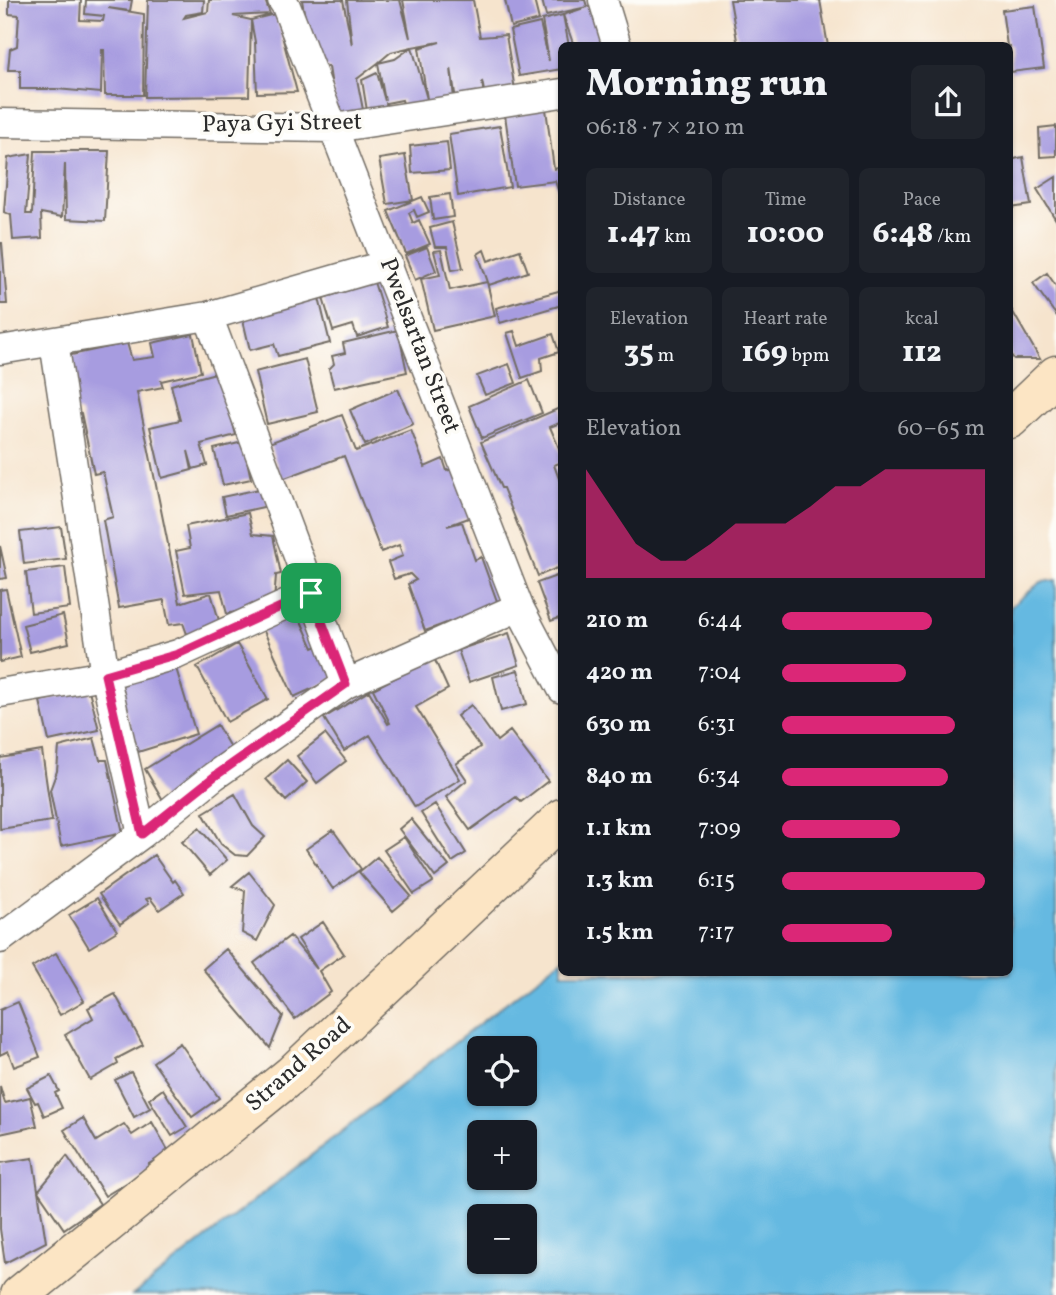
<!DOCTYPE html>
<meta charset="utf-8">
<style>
body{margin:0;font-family:Vollkorn,serif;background:#20242c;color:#f1f3f6;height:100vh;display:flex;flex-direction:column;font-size:26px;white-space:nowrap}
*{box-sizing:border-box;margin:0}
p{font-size:23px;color:#9ea1a6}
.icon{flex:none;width:38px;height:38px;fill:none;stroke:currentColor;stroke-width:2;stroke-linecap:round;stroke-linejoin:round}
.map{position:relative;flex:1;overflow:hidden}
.sheet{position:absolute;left:558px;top:42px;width:455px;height:934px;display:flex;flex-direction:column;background:#171b24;border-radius:10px;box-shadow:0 2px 5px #0004}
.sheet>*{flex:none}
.tools{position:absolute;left:467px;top:1036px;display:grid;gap:14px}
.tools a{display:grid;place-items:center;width:70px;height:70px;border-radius:10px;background:#171b24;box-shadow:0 2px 5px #0004;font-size:35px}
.pin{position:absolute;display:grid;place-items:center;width:60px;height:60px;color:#fff;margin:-30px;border-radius:14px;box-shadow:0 4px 10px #0006}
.round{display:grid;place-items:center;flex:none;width:74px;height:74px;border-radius:10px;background:#20242c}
.head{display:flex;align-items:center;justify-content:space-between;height:119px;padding:0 28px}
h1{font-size:38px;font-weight:800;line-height:52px}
.stats{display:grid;grid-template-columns:repeat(3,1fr);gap:10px;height:119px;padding:7px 28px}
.stats div{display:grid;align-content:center;border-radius:10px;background:#20242c;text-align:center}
.stats b{font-size:30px;font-weight:800}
.stats small{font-size:19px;font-weight:400}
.stats p{font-size:19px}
.chart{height:196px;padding:14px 28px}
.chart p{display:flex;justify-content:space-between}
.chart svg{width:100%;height:126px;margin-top:7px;fill:#db2777;opacity:.7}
ul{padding:0 28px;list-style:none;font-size:23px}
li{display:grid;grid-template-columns:112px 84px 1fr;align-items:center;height:52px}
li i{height:18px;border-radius:9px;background:#db2777}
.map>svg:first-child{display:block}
.water{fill:#65b9e1;stroke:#487286;stroke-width:2;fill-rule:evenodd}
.building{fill:#a79ce0;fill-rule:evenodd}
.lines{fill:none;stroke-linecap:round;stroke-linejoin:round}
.street-casing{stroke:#726c64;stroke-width:31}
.secondary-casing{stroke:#726c64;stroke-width:41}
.street{stroke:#fff;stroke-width:28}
.secondary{stroke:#fce5c4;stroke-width:38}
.route-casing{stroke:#fff;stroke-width:14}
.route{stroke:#db2777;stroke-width:9}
.labels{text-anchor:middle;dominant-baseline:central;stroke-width:7;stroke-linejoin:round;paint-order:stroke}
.street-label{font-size:24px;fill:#2b2b2b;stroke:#fdfcf7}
</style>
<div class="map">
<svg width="1056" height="1295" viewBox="0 0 1056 1295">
<rect width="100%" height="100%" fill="#fdfcf7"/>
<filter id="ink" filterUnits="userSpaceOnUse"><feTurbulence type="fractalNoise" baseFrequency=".0143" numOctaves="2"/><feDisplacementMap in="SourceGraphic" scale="14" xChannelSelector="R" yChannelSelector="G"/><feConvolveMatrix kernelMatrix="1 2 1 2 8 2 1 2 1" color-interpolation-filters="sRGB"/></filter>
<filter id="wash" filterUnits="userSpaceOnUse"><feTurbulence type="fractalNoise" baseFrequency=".00686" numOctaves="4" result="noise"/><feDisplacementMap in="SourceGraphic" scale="28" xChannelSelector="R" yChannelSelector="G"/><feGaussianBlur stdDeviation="1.57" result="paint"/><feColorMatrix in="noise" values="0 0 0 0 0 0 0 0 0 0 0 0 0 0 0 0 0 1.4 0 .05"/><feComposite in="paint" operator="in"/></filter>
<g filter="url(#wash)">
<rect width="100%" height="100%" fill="#f6e4cd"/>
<path class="water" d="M1056,580V1295H133L562,959V973H1010V607L1041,582ZM480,1048H525V1094H480ZM480,1132H525V1178H480ZM480,1216H525V1262H480Z"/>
<g id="blocks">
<path class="building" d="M9,0H81L80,20L103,21L104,16L85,14L86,0H132L130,11L108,8L144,14L143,95H105L104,50H102L101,93L56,89H20V70H8L10,49L17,46L19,15L9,14Z
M148,0H204L203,12L186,15L184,18L208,12L209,0H265L270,14L233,16L251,20L249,96L145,97Z
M302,0H343L352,45L347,0H400L410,38L403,0H473L480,37L506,35L515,90L485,96L482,81L484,96L456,100L451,68L454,100L404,107L402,100L386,103L388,115L368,117L362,80L377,73L385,101L378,63L357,79L365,120L338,124L329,67L313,65ZM440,42L419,48L427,99L412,47ZM412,47L395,59L378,63L391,52Z
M505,0H534L539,20L511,27Z
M542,0H585L587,7L597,3L609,39L588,46H574L563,15L587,7L546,16Z
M730,0H820L828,46H738Z
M1035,6L1044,68L1011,72L1010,46H1007L1002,10Z
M275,14L282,36L297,92L257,93L255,42L251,20Z
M563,15L569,46H562V69L519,76L510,30L540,23L549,61L542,20Z
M546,109L554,169L562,167V202L555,181L515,186L505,115Z
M500,126L510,187L458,196L449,134Z
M1056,126V156L1040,157L1039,128Z
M447,142L450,170L412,173L410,146Z
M35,151H109L105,221L66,219L65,164L62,217L41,213L42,238L13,240L11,215L4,212L8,158L31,154L26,214H32Z
M405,155L413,200L387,204L379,159Z
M1023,157L1031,205L1010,208V160Z
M1056,177V220L1037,189Z
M450,194L453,217L433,220L430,197Z
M422,197L429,212L417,217L414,210L409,213L413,223L419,220L430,244L406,254L388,211Z
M452,222L463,268L452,270L447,247H435L430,228Z
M0,243H2L7,304H0Z
M427,247L436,271L415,280L405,256Z
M441,250L450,290L487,282L495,316L433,330L421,279L440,275L434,251Z
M484,250L488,261L520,250L528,272L489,285L478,254Z
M1047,273L1056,286V315L1033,283Z
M374,282L388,327L357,337L353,325L333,331L323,298Z
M562,290V305L500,323L496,308Z
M319,298L330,343L278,356L274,344L250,350L242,316Z
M1010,307L1040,359H1014L1010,354Z
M398,330L407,372L334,388L329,369L334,364L332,356L345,353L343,343Z
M514,331L519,346L553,334L559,352L541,358L542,371L522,378L507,333Z
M193,334L201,372L161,381L163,387L137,392L180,603L211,593L220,624L187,634L183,623L169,625L164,600L119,608L103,520L113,517L103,472L94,474L81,413L73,410L62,357L127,343L132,360L155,357L152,343Z
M305,359L318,412L267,424L255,372Z
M509,364L516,383L485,395L477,376Z
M219,372L236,435L201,444L207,465L193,469L188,451L192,470L162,478L150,427L180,420L171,385Z
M529,380L542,413L482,438L469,406Z
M398,389L413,424L365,445L350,410Z
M562,407V422L550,427L562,455V462L554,465L562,487V566L538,576L503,488H501L481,442Z
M342,415L356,451L411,430L425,467L443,459L447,471L461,465L482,513L447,526L462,522L475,560L481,557L498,604L425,631L408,584L416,580L410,574L394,579L388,562L403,556L399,545L381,552L344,456L282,479L269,443Z
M243,442L251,479L223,485L214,449Z
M264,488L268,506L226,515L222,497Z
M248,513L253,534L273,536L281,574L276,575L274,602L227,614L221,590L185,594L176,551L190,548L186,526Z
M61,527L66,559L24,564L20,532Z
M0,546L7,578L0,579Z
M65,567L70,608L31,613L26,572Z
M562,574V617L551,621L537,583Z
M6,589L21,657L0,662V590Z
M297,612L313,648L325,643L340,676L294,697L262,627Z
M63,615L69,643L30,652L23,625Z
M509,633L519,665L469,682L458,650Z
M237,644L268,699L227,722L197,667Z
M434,658L448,689L416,707L460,779L415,807L370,735L344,751L324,718L369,691L388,724L390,723L373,689Z
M175,665L196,734L138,752L117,683Z
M518,670L527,704L501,711L493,677Z
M89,690L99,730L49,741L40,701Z
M471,705L497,741L510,731L548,781L521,802L516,797L470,830L446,797L467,780L456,764L480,747L457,716Z
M217,725L235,756L163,800L145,769Z
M325,734L346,761L317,783L297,756Z
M94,738L100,760H107L123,833L61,846L50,790L57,771L59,747Z
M42,751L52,821L0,829V758Z
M287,760L307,782L286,801L266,779Z
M235,794L253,826L265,837L247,856L235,855L221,844L203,813Z
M435,804L466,853L452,862L421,813Z
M411,819L449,866L435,877L399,829Z
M199,828L227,860L210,875L182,842Z
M333,830L361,869L333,889L306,849Z
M404,837L433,882L414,894L384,850Z
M154,855L173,882L175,880L184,893L159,910L150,898L146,899L149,903L120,924L99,894Z
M377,857L411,896L393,911L359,872Z
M249,872L275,905L257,941L242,933L245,891L232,886Z
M97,898L117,931L89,948L69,915Z
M323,922L344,954L319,971L331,992L295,1019L254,963L290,936L317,969L298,939Z
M226,949L283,1016L270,1048L203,969Z
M56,953L84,1001L60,1015L32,967Z
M115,994L143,1045L116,1059L118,1064L90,1080L65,1035L93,1018L88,1008Z
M18,1002L40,1057L14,1067L8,1051L0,1055V1010Z
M180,1043L219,1098L192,1117L153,1062Z
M131,1072L150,1108L134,1117L115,1080Z
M51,1076L59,1091L55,1093L62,1108L44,1116L38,1102L35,1103L27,1088Z
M0,1086L5,1103L30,1097L37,1126L0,1134Z
M163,1089L187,1127L172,1136L149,1099Z
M83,1118L96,1141L124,1124L132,1135L152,1122L169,1152L149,1164L151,1168L105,1196L64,1130Z
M67,1156L100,1204L64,1229L38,1191Z
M33,1158L46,1242L5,1263L0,1229V1163Z"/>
</g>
</g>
<g filter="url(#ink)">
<use href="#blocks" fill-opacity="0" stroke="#726c64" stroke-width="2"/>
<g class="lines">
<g class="street-casing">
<path id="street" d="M282,0L286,6L519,607L562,689
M603,0L617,46
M0,123L334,128L562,93
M208,316L346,684
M54,342L105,675L142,834
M0,350L208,316L388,264
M0,693L105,675L178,654L311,593
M0,939L142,834L214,776L346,684L519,607"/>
</g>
<g class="secondary-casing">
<path id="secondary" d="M1010,419L1056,375
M20,1295L291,1075L562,818"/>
</g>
<use href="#street" class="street"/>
<use href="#secondary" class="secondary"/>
</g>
</g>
<g class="lines" filter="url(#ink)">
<g class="route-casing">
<path id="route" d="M311,593L346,684L215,776L142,834L105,675L178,654Z"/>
</g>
<use href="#route" class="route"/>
</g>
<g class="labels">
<g class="street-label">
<text transform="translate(282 124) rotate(-1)">Paya Gyi Street</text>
<text transform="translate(419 346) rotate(69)">Pwelsartan Street</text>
<text transform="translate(299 1065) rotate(-41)">Strand Road</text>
</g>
</g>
</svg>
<div class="tools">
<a><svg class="icon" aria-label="locate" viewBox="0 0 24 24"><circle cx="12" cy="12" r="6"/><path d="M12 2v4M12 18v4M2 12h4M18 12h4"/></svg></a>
<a>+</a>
<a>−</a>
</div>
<div class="pin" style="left:311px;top:593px;background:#1e9e55"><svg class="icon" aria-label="arrive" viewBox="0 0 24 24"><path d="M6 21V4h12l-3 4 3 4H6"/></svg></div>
<section class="sheet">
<div class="head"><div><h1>Morning run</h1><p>06:18 · 7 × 210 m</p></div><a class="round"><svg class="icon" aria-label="share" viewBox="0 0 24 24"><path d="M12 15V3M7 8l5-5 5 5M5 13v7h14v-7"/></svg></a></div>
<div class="stats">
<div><p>Distance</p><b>1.47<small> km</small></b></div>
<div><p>Time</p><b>10:00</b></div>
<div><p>Pace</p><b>6:48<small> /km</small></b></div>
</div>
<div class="stats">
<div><p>Elevation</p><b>35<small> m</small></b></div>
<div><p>Heart rate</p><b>169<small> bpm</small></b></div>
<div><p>kcal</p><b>112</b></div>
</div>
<div class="chart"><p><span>Elevation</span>60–65 m</p>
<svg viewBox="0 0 160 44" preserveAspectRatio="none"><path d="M0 44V6L10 19L20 32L30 38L40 38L50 32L60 25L70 25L80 25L90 19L100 12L110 12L120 6L130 6L140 6L150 6L160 6V44z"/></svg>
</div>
<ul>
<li><b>210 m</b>6:44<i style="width:74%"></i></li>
<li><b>420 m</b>7:04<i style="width:61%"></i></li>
<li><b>630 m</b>6:31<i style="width:85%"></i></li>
<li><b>840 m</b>6:34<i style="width:82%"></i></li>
<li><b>1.1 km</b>7:09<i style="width:58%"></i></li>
<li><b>1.3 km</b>6:15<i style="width:100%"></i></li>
<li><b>1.5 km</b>7:17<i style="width:54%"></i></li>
</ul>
</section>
</div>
